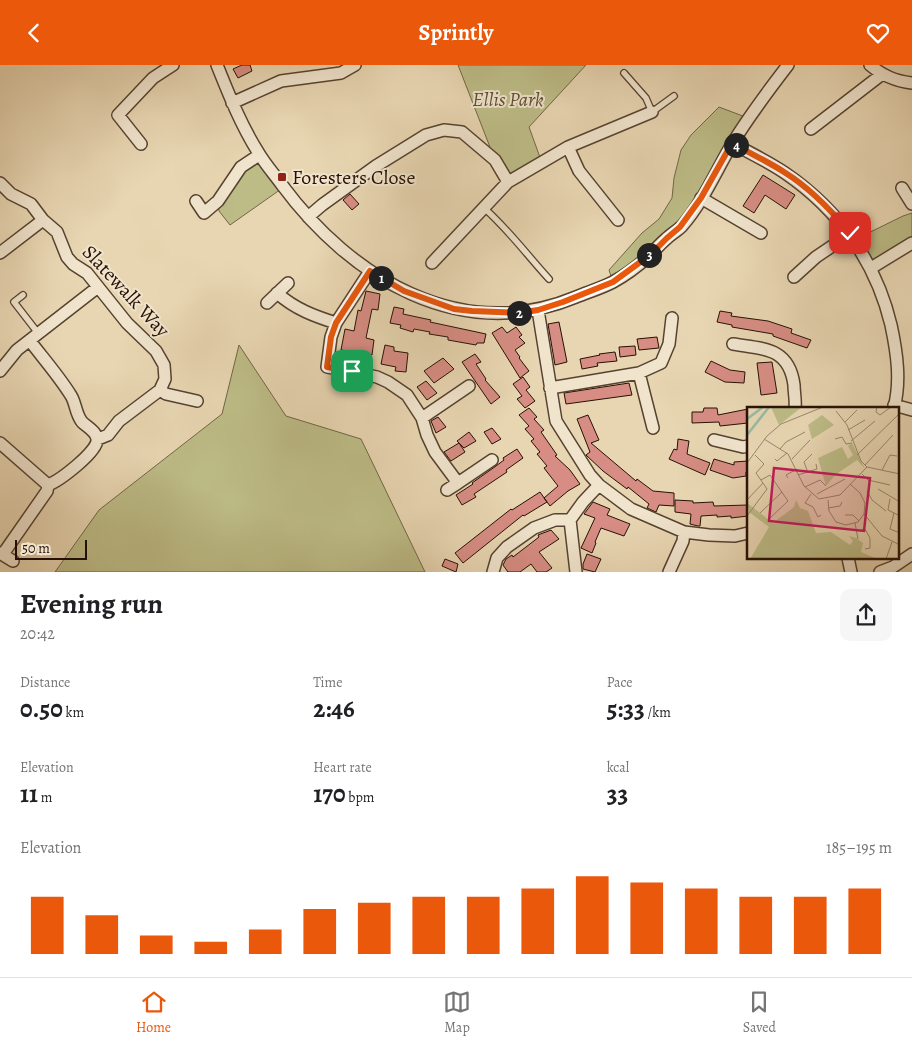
<!DOCTYPE html>
<meta charset="utf-8">
<style>
body{margin:0;font-family:Alegreya,serif;background:#f6f6f6;color:#202124;height:100vh;display:flex;flex-direction:column;font-size:19px;white-space:nowrap}
*{box-sizing:border-box;margin:0}
p{font-size:16px;color:#757577}
.icon{flex:none;width:28px;height:28px;fill:none;stroke:currentColor;stroke-width:2;stroke-linecap:round;stroke-linejoin:round}
.map{position:relative;height:507px;overflow:hidden}
.drawer{display:flex;flex-direction:column;background:#fff;flex:1}
.drawer>*{flex:none}
.scale{position:absolute;left:15px;bottom:12px;width:72px;box-sizing:border-box;padding-left:5px;border:2px solid #261104;border-top:0;font-size:14px;line-height:18px;white-space:nowrap;color:#261104;-webkit-text-stroke:4px #f0e4cd;paint-order:stroke}
.pin{position:absolute;display:grid;place-items:center;width:42px;height:42px;color:#fff;margin:-21px;border-radius:10px;box-shadow:0 2px 8px #0006}
.km{position:absolute;width:25px;height:25px;margin:-12px;border-radius:50%;background:#222;color:#fff;font-size:14px;line-height:25px;text-align:center}
.round{display:grid;place-items:center;flex:none;width:52px;height:52px;border-radius:10px;background:#f6f6f6}
.summary{display:flex;align-items:center;justify-content:space-between;height:85px;padding:0 20px}
h1{font-size:28px;font-weight:600;line-height:38px}
.stats{display:grid;grid-template-columns:repeat(3,1fr);gap:8px;height:85px;padding:5px 20px}
.stats div{display:grid;align-content:center}
.stats b{font-size:25px;font-weight:600}
.stats small{font-size:14px;font-weight:400}
.stats p{font-size:14px}
.chart{height:140px;padding:10px 20px}
.chart p{display:flex;justify-content:space-between}
.chart svg{width:100%;height:90px;margin-top:5px;stroke:#ea580c;stroke-width:6}
header{display:flex;justify-content:space-between;align-items:center;height:65px;padding:0 20px;background:#ea580c;color:#fff;font-size:22px;font-weight:600}
.tab-bar{display:flex;justify-content:space-around;align-items:center;height:70px;border-top:1px solid #e0e0e0;background:#fff;font-size:14px;color:#757577}
.tab-bar a{display:grid;justify-items:center;gap:2px}
.tab-bar .active{color:#ea580c}
.map>svg:first-child{display:block}
.green{fill:#bdbc87;stroke:#726646}
.building{fill:#d78d84;stroke:#261104}
.lines{fill:none;stroke-linecap:round;stroke-linejoin:round}
.service-casing{stroke:#564230;stroke-width:8}
.minor-casing{stroke:#564230;stroke-width:14}
.service{stroke:#f0e4cd;stroke-width:5.5}
.minor{stroke:#f0e4cd;stroke-width:11}
.route-casing{stroke:#fff;stroke-width:10}
.route{stroke:#ea580c;stroke-width:6}
.poi-dot{fill:#8f2418;stroke:#f0e4cd;stroke-width:2}
.labels{text-anchor:middle;dominant-baseline:central;stroke-width:4;stroke-linejoin:round;paint-order:stroke}
.park-label{font-size:20px;font-style:italic;fill:#5b4d32;stroke:#f0e4cd}
.poi-label{font-size:20px;fill:#261104;stroke:#f0e4cd;text-anchor:start}
.street-label{font-size:20px;fill:#261104;stroke:#f0e4cd}
.inset-river{fill:none;stroke:#98baa7;stroke-width:2.5}
.inset-road{fill:none;stroke:#9a876c;stroke-width:1}
.view{fill:#c2185b;fill-opacity:0.15;stroke:#c2185b;stroke-width:2.5}
.inset-edge{fill:none;stroke:#261104;stroke-width:2.5}
</style>
<header><svg class="icon" aria-label="back" viewBox="0 0 24 24"><path d="M15 5l-7 7 7 7"/></svg>Sprintly<svg class="icon" aria-label="heart" viewBox="0 0 24 24"><path d="M12 20l-8-8c-3-5 5-10 8-4 3-6 11-1 8 4z"/></svg></header>
<div class="map">
<svg width="912" height="507" viewBox="0 0 912 507">
<rect width="100%" height="100%" fill="#e8d6b2"/>
<filter id="stains"><feTurbulence type="fractalNoise" baseFrequency=".004" numOctaves="4"/><feColorMatrix values="0 0 0 0 .2 0 0 0 0 .09 0 0 0 0 .02 0 0 0 .5 -.17"/></filter>
<radialGradient id="worn" r=".72"><stop offset=".6" stop-color="#630" stop-opacity="0"/><stop offset="1" stop-color="#630" stop-opacity=".3"/></radialGradient>
<path class="green" d="M458,0H586L529,62L542,98L508,117L495,95Z
M719,42L748,53L684,157L613,217L609,205L642,168L659,154L672,133L674,113L681,85L691,70Z
M259,90L284,122L230,160L219,146L218,136Z
M912,148V178L871,203L854,175L903,151Z
M239,280L286,351L361,374L425,507H55L99,445L222,349Z"/>
<path class="building" d="M242,0H250L252,6L238,13L233,4Z
M763,110L795,130L786,144L765,130L754,148L743,141Z
M350,129L359,139L352,145L343,135Z
M366,226L380,229L378,245L372,244L366,273L374,275L372,290L341,285L345,264L354,266L358,245L361,246Z
M394,242L404,244L403,249L431,255L430,257L486,269L484,278H477L476,280L448,275V272L429,269L430,267L414,264L413,267L400,263L401,260L390,258Z
M720,246L732,248L731,251L768,256L792,264L791,268L811,275L807,283L773,271V269L732,262V260L717,257Z
M559,257L567,297L555,300L548,259Z
M502,262L507,268L516,262L522,270L519,272L525,278L515,285L520,292L519,293L529,306L520,313L492,268Z
M657,272L659,283L639,285L637,274Z
M385,280L394,282V286L408,288L406,307L395,306L396,302L381,299Z
M635,281L636,290L620,292L619,282Z
M615,287L617,296L597,298L598,301L582,304L580,294L600,290L599,289Z
M475,289L481,297L476,299L486,314L485,315L500,332L491,339L462,297Z
M443,293L454,304L434,318L424,306Z
M711,296L730,305L745,307L744,318L725,317L705,307Z
M772,297L777,328L761,330L757,298Z
M523,312L530,322L526,325L535,336L525,343L517,334L522,331L513,319Z
M426,316L437,328L427,335L417,322Z
M629,318L632,330L566,339L564,328Z
M529,343L537,352L534,354L544,365L541,367L557,390L555,391L570,405L580,419L568,426L550,441L544,433L558,421L544,403L547,401L537,389L540,387L531,376L534,374L525,364L529,361L519,350Z
M704,343H717L718,350L748,344V358L720,361L719,357L692,358V347H703Z
M588,350L599,375L591,378L636,416L637,414L653,426L674,428V441L659,440L656,447L647,443L649,439L628,422L627,424L603,406L586,390L590,387L577,354Z
M438,352L446,362L436,368L431,356Z
M492,363L501,374L492,379L484,367Z
M469,367L476,376L464,383L457,376Z
M678,374L689,376L687,389L710,398L705,410L669,394L674,384L677,385Z
M459,378L465,387L451,396L444,387Z
M517,384L523,393L506,405L507,407L474,429L476,432L462,440L456,430L473,419L472,418L496,401L504,395L503,393Z
M714,394L734,400V397L748,396V407H746V411L733,413L710,405Z
M540,427L547,437L524,451L523,450L463,498L455,488L511,444L512,445Z
M675,435L693,436V438L713,437L714,441L748,440V451L731,453V451L717,452V450L701,451L700,461H698L690,459L691,449L675,447Z
M593,437L610,444L607,450L630,459L624,471L601,463L595,477L596,478L592,488L581,483L595,453L584,449Z
M551,465L559,474L539,487L552,503L546,507H537L531,499L520,507H508L503,500L506,494L512,490L513,492L539,472L538,470Z
M587,489L601,494L595,507L583,504V499Z
M445,494L458,499L456,507L442,501Z"/>
<g class="lines">
<g class="service-casing">
<path id="service" d="M624,8L646,33L652,47L674,31
M484,143C508,164 527,190 549,214
M23,230L14,237L38,268"/>
</g>
<g class="minor-casing">
<path id="minor" d="M217,0C229,30 241,60 258,87C265,99 274,109 282,120C351,213 460,280 576,232C588,227 602,223 613,217C626,210 639,200 649,191C655,185 660,179 666,174C671,169 677,166 682,161C703,137 716,106 732,79C749,51 768,26 788,0
M870,0C883,11 895,16 912,18
M232,38L281,16L341,8L355,0
M811,64L881,10
M732,78C750,88 769,97 785,108C839,145 876,197 891,260C897,288 901,316 894,343
M141,79L118,50L153,13L173,0
M568,82L579,106L618,155
M0,118L11,129L31,139L43,155L57,167L67,192L73,199L87,208L127,258L156,286L164,300L165,314L160,325L119,356L108,370L98,374
M902,123L912,139
M701,133L761,168
M196,136L204,148L218,136L241,102L259,90
M308,152L322,140L376,101L426,70L444,65L462,67L495,95L508,117
M0,188L43,155
M432,198L508,117L568,82L652,47
M871,203L912,178
M370,206L336,258L331,272L327,302L377,312L388,317L407,330L422,353L427,370L435,387L458,418L492,395
M794,212L816,192L850,169
M277,228C295,244 314,251 336,258
M267,238L288,218
M538,245L556,356L590,410L599,420L631,444L684,467L709,470L735,471L748,468
M30,276C43,293 58,310 70,329C76,337 75,348 82,357C87,362 96,366 97,374C99,386 59,416 48,420
M733,279C763,284 789,282 794,320C794,327 796,336 795,343
M0,306L17,285L98,222
M639,308L653,363
M550,323L639,308L661,298L669,279L672,253
M160,325L166,329L197,336
M894,340L912,345
M422,353L469,321
M714,375L743,382L748,381
M0,378L48,420
M447,425L458,418
M0,488L13,496
M3,489L47,426L48,420
M848,493L851,507
M493,507L497,493L507,482L534,463L555,455H570
M576,507L570,455L583,437L599,420
M669,507L683,476L684,467
M880,507L893,502L912,489"/>
</g>
<use href="#service" class="service"/>
<use href="#minor" class="minor"/>
</g>
<g class="lines">
<g class="route-casing">
<path id="route" d="M352,306L327,302L331,272L336,258L370,206L404,226L454,244L472,246L519,248L538,245L563,237L613,217L650,190L667,173L680,162L701,133L732,78C749,88 767,96 784,107C810,123 831,145 850,168"/>
</g>
<use href="#route" class="route"/>
</g>
<rect class="poi-dot" x="277" y="107" width="10" height="10" rx="2.5"/>
<g class="labels">
<g class="park-label">
<text x="508" y="34">Ellis Park</text>
</g>
<g class="poi-label">
<text x="292" y="112">Foresters Close</text>
</g>
<g class="street-label">
<text transform="translate(126 226) rotate(47)">Slatewalk Way</text>
</g>
</g>
<g transform="translate(747 342)">
<rect width="152" height="152" fill="#e8d6b2"/>
<path d="M24,0H55L32,18ZM75,8L87,18L65,32L61,18ZM105,36L118,62L110,53L88,68L79,79L71,51L95,40L101,52L106,48L101,39ZM49,93L53,101L61,104L69,126L84,125L103,138L106,134L102,129L109,131L116,136L114,145L130,152H3L22,120L2,105L0,96L26,116L47,100Z" fill="#bdbc87"/>
<path class="inset-river" d="M0,12L16,0M0,28L22,0"/>
<path class="inset-road" d="M130,0L129,5L133,8L144,0M89,4L100,18L114,54L120,60L153,67M98,15L110,3M101,23L118,13M17,32L41,47L57,79L72,92L93,88L120,60M88,32L95,30L99,37L105,36M104,34L128,14M33,42L39,35L58,25M8,48L17,57L9,66L20,82M110,48L153,6M28,52L30,54L40,46M45,52L63,33M0,56L20,29L34,17L76,0M118,58L146,28M135,63L143,48L150,49M61,66L57,55L65,47M115,67L121,73L143,78M51,68L70,62L69,57M41,71L39,68L50,62M14,73L23,68L41,94L22,112M58,80L73,73L79,79M131,82L153,95M120,84L125,93L139,104M64,87L58,96L66,100L71,110L74,108M70,87L98,72M143,92L141,103L153,109M0,93L16,76M81,93L82,104L89,115L99,118L111,115L117,107L118,96L113,86L103,77M81,101L93,99L95,95M13,106L35,85M147,106L143,122L153,126M117,107L135,129L151,137M98,108H106L112,114M0,109L20,82M108,116L111,132M111,124L118,122L123,131V141L118,142M139,152L145,135"/>
<path class="view" d="M27,61L123,71L117,124L22,114Z"/>
<rect width="152" height="152" class="inset-edge"/>
</g>
<rect width="100%" height="100%" filter="url(#stains)"/>
<rect width="100%" height="100%" fill="url(#worn)"/>
</svg>
<div class="scale">50 m</div>
<div class="pin" style="left:352px;top:306px;background:#1e9e55"><svg class="icon" aria-label="arrive" viewBox="0 0 24 24"><path d="M6 21V4h12l-3 4 3 4H6"/></svg></div>
<div class="pin" style="left:850px;top:168px;background:#d93025"><svg class="icon" aria-label="check" viewBox="0 0 24 24"><path d="M5 12l5 5 9-10"/></svg></div>
<b class="km" style="left:381px;top:213px">1</b>
<b class="km" style="left:519px;top:248px">2</b>
<b class="km" style="left:649px;top:190px">3</b>
<b class="km" style="left:736px;top:80px">4</b>
</div>
<section class="drawer">
<div class="summary"><div><h1>Evening run</h1><p>20:42</p></div><a class="round"><svg class="icon" aria-label="share" viewBox="0 0 24 24"><path d="M12 15V3M7 8l5-5 5 5M5 13v7h14v-7"/></svg></a></div>
<div class="stats">
<div><p>Distance</p><b>0.50<small> km</small></b></div>
<div><p>Time</p><b>2:46</b></div>
<div><p>Pace</p><b>5:33<small> /km</small></b></div>
</div>
<div class="stats">
<div><p>Elevation</p><b>11<small> m</small></b></div>
<div><p>Heart rate</p><b>170<small> bpm</small></b></div>
<div><p>kcal</p><b>33</b></div>
</div>
<div class="chart"><p><span>Elevation</span>185–195 m</p>
<svg viewBox="0 0 160 44" preserveAspectRatio="none"><path d="M5 44V16M15 44V25M25 44V35M35 44V38M45 44V32M55 44V22M65 44V19M75 44V16M85 44V16M95 44V12M105 44V6M115 44V9M125 44V12M135 44V16M145 44V16M155 44V12"/></svg>
</div>
</section>
<nav class="tab-bar">
<a class="active"><svg class="icon" aria-label="home" viewBox="0 0 24 24"><path d="M3 11l9-7 9 7M6 9v11h12V9"/></svg>Home</a>
<a><svg class="icon" aria-label="map" viewBox="0 0 24 24"><path d="M3 6l6-2 6 2 6-2v14l-6 2-6-2-6 2zM9 4v14M15 6v14"/></svg>Map</a>
<a><svg class="icon" aria-label="saved" viewBox="0 0 24 24"><path d="M7 4h10v16l-5-4-5 4z"/></svg>Saved</a>
</nav>
